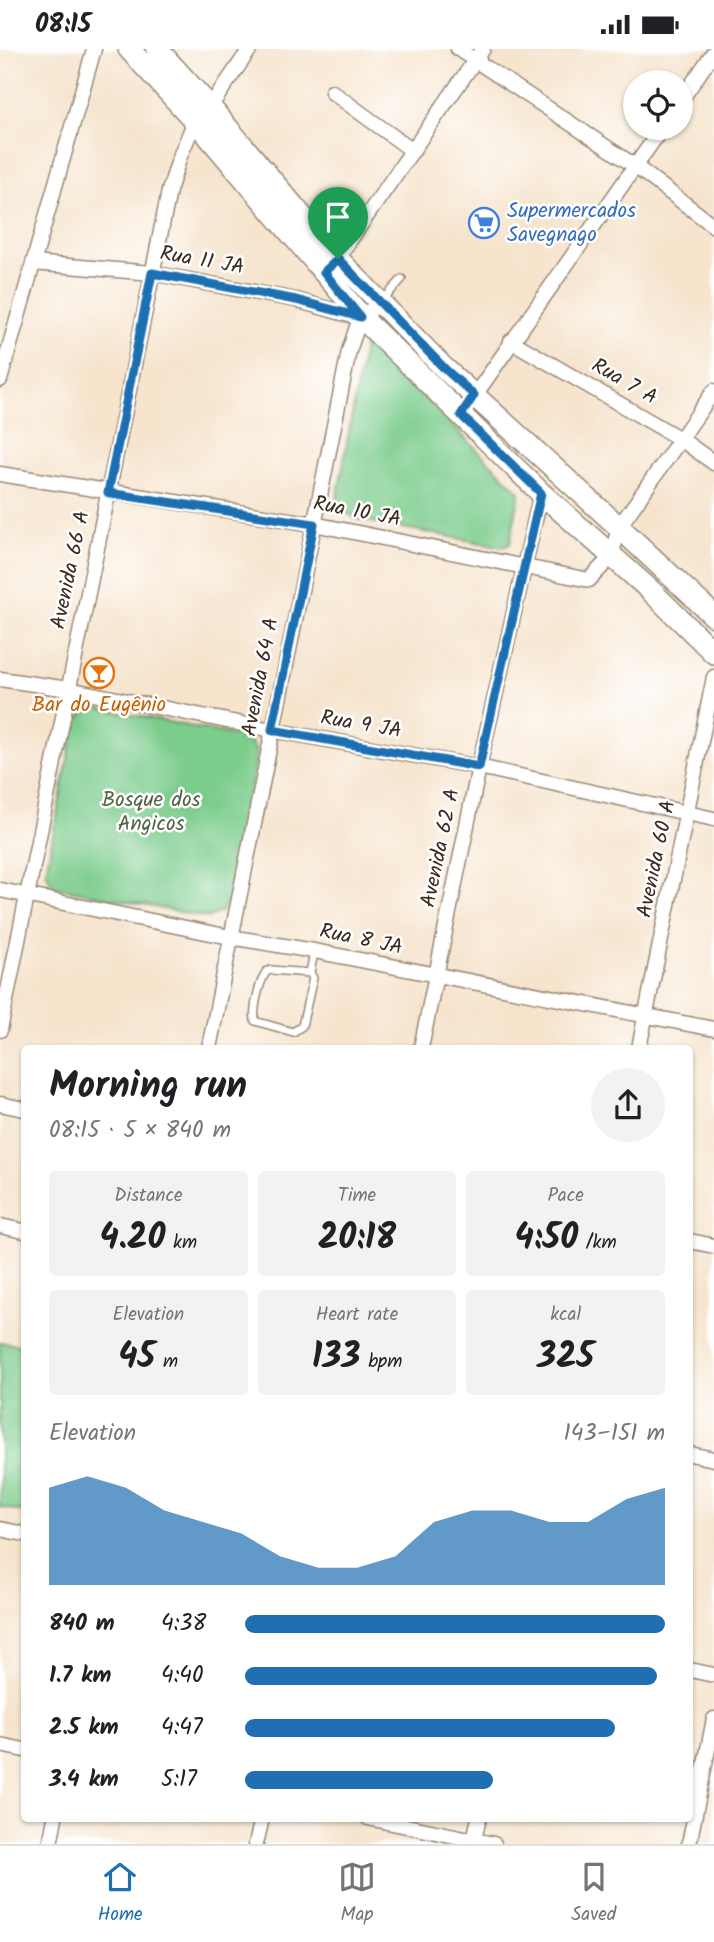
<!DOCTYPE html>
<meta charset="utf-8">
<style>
body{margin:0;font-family:Kalam,sans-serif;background:#f2f2f2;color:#202124;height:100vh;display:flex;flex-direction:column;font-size:26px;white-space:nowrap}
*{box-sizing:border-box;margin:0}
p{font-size:23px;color:#757577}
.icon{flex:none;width:38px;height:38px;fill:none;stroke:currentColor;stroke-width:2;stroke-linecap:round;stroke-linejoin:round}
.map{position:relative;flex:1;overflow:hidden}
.panel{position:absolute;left:21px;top:996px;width:672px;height:777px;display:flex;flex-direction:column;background:#fff;border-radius:7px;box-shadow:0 2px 5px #0004}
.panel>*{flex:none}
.fabs{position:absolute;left:623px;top:21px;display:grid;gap:14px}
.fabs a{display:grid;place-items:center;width:70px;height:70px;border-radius:50%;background:#fff;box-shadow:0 2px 5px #0004;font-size:35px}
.pin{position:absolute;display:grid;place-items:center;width:60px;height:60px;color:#fff;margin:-72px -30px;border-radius:50% 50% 50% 0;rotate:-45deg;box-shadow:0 0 7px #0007}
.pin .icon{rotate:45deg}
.round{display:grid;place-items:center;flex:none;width:74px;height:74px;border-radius:37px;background:#f2f2f2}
.summary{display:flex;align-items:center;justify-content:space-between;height:119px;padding:0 28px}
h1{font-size:38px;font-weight:700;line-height:52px}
.figures{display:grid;grid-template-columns:repeat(3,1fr);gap:10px;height:119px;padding:7px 28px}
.figures div{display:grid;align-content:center;border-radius:7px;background:#f2f2f2;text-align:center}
.figures b{font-size:35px;font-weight:700}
.figures small{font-size:19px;font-weight:400}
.figures p{font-size:19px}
.chart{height:196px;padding:14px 28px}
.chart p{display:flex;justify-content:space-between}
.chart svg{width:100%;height:126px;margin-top:7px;fill:#1f6fb2;opacity:.7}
ul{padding:0 28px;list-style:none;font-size:23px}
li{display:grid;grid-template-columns:112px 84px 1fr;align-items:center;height:52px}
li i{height:18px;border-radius:9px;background:#1f6fb2}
.status{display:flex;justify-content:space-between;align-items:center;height:49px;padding:0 35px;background:#fff;direction:ltr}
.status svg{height:19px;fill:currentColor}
.menu{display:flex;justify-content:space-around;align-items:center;height:98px;border-top:2px solid #e0e0e0;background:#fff;font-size:19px;color:#757577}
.menu a{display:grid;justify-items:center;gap:4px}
.menu .on{color:#1f6fb2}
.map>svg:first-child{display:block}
.green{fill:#7ccc8c;stroke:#5c7b55;stroke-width:2}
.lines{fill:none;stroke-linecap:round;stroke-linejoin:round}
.service-casing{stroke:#988776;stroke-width:10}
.minor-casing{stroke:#988776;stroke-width:17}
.secondary-casing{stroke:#988776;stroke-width:24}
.service{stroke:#fff;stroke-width:7}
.minor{stroke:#fff;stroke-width:14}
.secondary{stroke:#fff;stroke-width:21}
.route-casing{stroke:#fff;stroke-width:14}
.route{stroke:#1f6fb2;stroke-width:9}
.labels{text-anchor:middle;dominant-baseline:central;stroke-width:5;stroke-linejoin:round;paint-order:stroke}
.shop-label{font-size:21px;fill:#366cbe;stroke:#fff;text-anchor:start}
.street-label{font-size:21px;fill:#3b2a1e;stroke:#fff}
.food-label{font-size:21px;fill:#c56008;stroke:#fff}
.park-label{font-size:21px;fill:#526344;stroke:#fff}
</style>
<div class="status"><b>08:15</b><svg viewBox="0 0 49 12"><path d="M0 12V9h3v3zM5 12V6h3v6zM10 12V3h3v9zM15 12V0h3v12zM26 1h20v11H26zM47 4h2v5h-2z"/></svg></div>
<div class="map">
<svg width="714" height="1795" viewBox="0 0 714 1795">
<rect width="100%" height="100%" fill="#fff"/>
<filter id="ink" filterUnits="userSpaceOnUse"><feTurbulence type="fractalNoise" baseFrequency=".0143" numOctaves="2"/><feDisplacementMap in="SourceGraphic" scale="14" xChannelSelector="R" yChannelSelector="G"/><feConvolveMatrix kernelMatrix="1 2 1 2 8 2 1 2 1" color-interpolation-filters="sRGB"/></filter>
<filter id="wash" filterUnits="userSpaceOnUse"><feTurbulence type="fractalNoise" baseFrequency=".00686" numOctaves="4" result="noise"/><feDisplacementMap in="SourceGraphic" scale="28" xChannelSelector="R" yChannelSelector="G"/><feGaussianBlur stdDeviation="1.57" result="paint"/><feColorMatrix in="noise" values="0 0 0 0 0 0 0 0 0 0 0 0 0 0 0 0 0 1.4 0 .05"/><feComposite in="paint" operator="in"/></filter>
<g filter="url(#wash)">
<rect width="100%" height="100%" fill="#f6e4cd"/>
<path class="green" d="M365,291L520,443L510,495L503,498L357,470L344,462L337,451Z
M94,658L238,687L251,693L257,705L228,851L222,862L209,869L55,838L50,832L46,822L75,674L83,665Z
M0,1293L24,1297V1463L0,1458Z"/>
</g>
<g filter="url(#ink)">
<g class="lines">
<g class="service-casing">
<path id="service" d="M382,252L402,230
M310,924L271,921L266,923C259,934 253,959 255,972L293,983L302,977L313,929L310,924L314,903"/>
</g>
<g class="minor-casing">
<path id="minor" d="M458,0L635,117L714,177
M332,43L413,102
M681,51L714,3
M210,58L250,0
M33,214L152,224L296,251L360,269
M334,214L483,0
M511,292L682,391L714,414
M0,331L94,0
M461,366L662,79
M0,425L314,475L589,531L611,508L619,478L714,342
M0,630L68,640L272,681L479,718L714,770
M0,841L230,888L314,902L714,980
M0,981L169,142L180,107L195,72
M209,999L349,302L360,269L382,253
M421,999L479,718L541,444
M639,999L714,628
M0,1055L24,1060
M0,1177L24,1182
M690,1192L714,1197
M690,1405L714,1410
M0,1480L24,1485
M690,1621L714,1626
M0,1696L24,1701
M368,1769L494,1795
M50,1795L55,1769
M256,1795L262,1769
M473,1795L479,1769
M689,1795L714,1670"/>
</g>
<g class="secondary-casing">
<path id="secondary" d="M129,0L204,82L366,273L541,444L649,540L714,604
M157,0L210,58L338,210L445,320L619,478L714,567"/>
</g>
<use href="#service" class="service"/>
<use href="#minor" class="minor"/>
<use href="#secondary" class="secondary"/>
</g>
</g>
<g class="lines" filter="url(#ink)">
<g class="route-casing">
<path id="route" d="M338,210L445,320L474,346L461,366L541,444L479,718L272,681L314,475L108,444L152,224L296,251L360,268L324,223Z"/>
</g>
<use href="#route" class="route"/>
</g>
<defs>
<g id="supermarket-ring" transform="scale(1.575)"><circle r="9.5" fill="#fff" stroke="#3f7fe0" stroke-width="1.5"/><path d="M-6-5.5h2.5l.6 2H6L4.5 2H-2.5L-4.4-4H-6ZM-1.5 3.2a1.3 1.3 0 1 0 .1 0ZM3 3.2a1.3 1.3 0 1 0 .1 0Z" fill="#3f7fe0"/></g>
<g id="bar-ring" transform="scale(1.575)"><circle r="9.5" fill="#fff" stroke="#e8710a" stroke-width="1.5"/><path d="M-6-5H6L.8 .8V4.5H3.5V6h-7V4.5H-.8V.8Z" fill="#e8710a"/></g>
</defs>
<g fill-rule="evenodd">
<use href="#supermarket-ring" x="484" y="174"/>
<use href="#bar-ring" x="99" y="624"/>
</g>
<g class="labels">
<g class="shop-label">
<text x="507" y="162">Supermercados<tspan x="507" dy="24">Savegnago</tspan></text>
</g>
<g class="street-label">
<text transform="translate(202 212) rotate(10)">Rua 11 JA</text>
<text transform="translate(624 333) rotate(30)">Rua 7 A</text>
<text transform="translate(357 463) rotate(11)">Rua 10 JA</text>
<text transform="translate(71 521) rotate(-78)">Avenida 66 A</text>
<text transform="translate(261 628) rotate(-79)">Avenida 64 A</text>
<text transform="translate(361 676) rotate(10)">Rua 9 JA</text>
<text transform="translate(441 799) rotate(-78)">Avenida 62 A</text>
<text transform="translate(657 810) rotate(-78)">Avenida 60 A</text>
<text transform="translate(361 891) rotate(12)">Rua 8 JA</text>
</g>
<g class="food-label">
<text x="99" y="656">Bar do Eugênio</text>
</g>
<g class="park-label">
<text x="151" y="751">Bosque dos<tspan x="151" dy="24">Angicos</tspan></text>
</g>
</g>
</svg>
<div class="fabs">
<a><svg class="icon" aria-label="locate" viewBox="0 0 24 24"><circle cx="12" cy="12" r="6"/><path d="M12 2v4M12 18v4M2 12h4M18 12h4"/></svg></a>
</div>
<div class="pin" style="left:338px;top:210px;background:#1e9e55"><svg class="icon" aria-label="arrive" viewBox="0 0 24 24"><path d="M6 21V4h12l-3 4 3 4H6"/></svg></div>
<section class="panel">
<div class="summary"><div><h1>Morning run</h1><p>08:15 · 5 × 840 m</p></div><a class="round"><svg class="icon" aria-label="share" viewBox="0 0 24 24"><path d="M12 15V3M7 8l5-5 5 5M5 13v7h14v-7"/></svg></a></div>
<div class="figures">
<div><p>Distance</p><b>4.20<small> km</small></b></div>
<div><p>Time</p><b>20:18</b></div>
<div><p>Pace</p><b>4:50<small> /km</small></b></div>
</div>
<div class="figures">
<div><p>Elevation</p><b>45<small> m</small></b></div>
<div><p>Heart rate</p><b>133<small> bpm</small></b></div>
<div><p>kcal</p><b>325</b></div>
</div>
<div class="chart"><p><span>Elevation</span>143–151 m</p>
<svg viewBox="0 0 160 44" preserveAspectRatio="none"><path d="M0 44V10L10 6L20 10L30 18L40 22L50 26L60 34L70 38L80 38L90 34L100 22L110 18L120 18L130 22L140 22L150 14L160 10V44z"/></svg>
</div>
<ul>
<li><b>840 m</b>4:38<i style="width:100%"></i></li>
<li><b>1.7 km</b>4:40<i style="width:98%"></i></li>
<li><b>2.5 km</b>4:47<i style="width:88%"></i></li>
<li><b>3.4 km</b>5:17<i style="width:59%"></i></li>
</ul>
</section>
</div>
<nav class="menu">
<a class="on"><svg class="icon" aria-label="home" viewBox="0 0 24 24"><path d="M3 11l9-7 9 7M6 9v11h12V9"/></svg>Home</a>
<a><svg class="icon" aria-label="map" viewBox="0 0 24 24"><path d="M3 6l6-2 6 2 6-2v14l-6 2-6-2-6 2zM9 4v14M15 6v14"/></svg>Map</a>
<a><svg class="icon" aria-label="saved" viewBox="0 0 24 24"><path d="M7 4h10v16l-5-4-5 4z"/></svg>Saved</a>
</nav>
